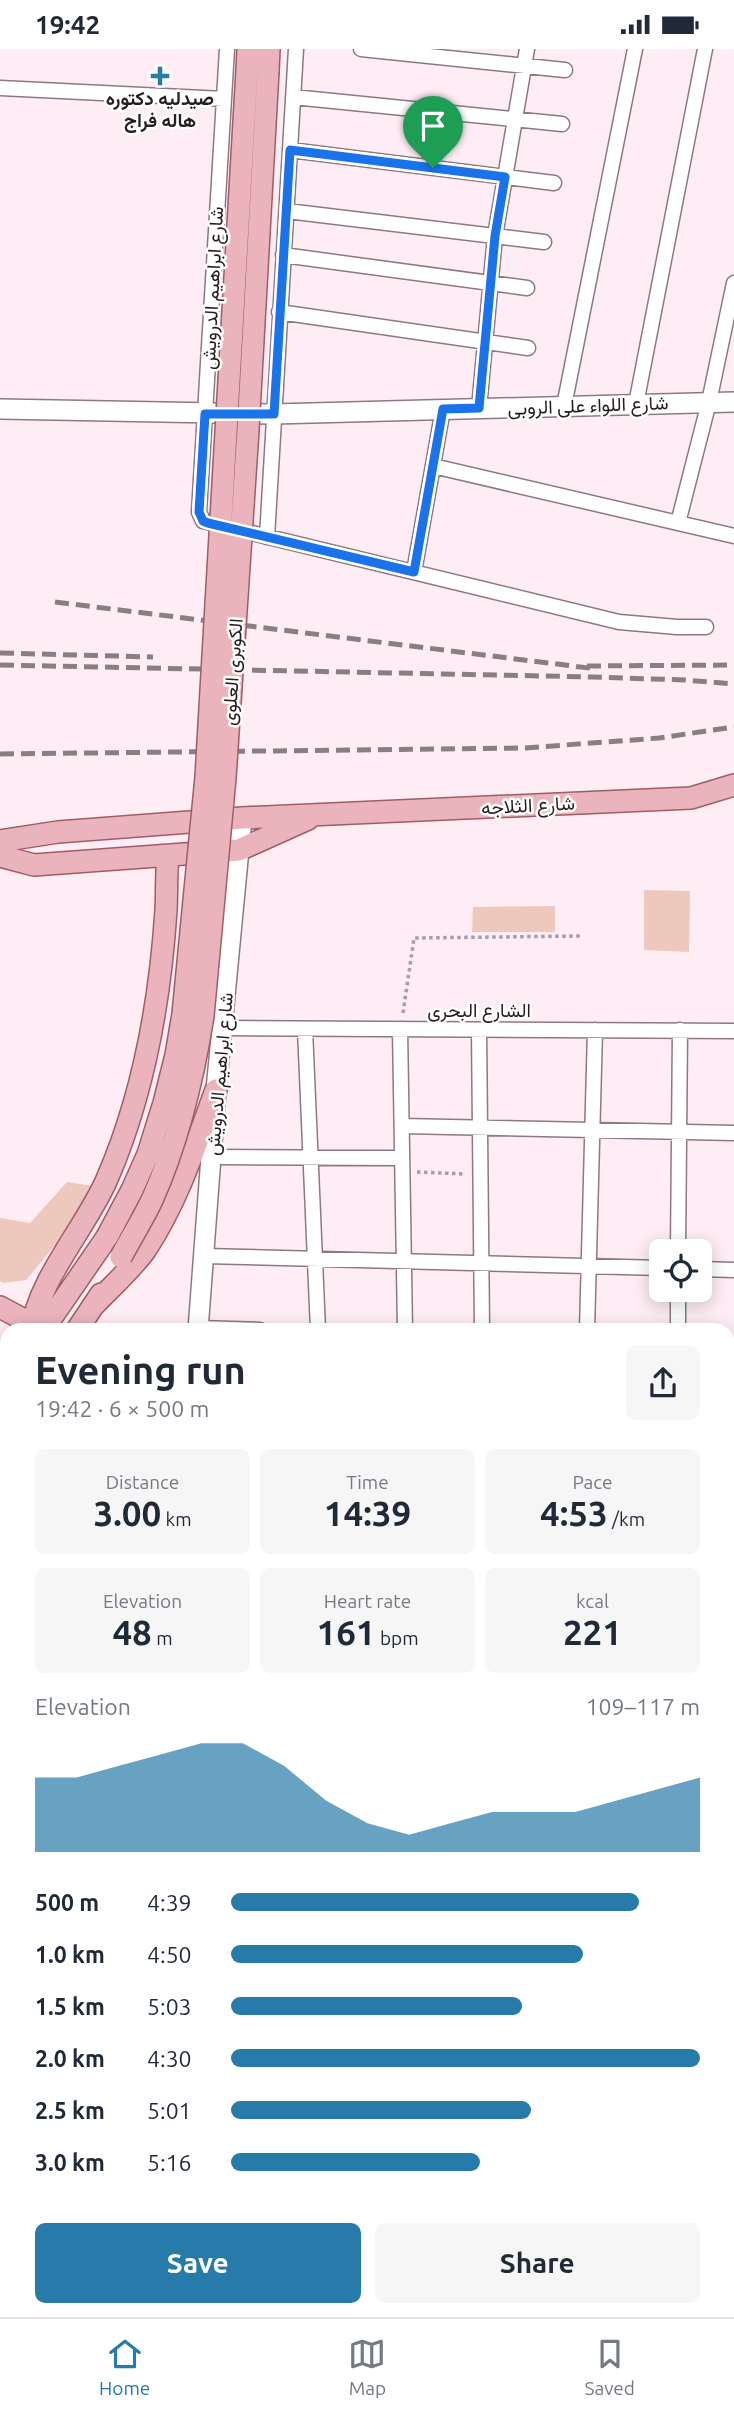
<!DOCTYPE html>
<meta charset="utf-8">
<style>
body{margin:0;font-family:Ubuntu,Vazirmatn,sans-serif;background:#f6f6f7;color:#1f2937;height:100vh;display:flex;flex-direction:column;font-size:26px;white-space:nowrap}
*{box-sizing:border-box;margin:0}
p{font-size:23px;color:#747a83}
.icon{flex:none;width:38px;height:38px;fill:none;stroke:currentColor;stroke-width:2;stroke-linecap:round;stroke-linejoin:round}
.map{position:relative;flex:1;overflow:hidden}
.drawer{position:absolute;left:0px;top:1274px;width:735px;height:994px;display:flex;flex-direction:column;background:#fff;border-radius:21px 21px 0 0;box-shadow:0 4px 18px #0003}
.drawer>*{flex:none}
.controls{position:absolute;left:649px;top:1190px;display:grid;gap:14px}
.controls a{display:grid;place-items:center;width:63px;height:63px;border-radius:10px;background:#fff;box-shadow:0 4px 18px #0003;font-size:35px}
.pin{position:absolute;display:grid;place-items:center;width:60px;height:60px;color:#fff;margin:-72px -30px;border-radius:50% 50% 50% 0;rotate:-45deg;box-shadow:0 0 7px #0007}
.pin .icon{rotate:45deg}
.round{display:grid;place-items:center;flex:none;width:74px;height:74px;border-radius:10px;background:#f6f6f7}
.headline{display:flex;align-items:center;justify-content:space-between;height:119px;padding:0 35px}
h1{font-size:38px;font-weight:700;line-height:52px}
.figures{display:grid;grid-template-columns:repeat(3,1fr);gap:10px;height:119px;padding:7px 35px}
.figures div{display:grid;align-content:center;border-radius:10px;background:#f6f6f7;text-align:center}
.figures b{font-size:35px;font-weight:700}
.figures small{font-size:19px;font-weight:400}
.figures p{font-size:19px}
.chart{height:196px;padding:14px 35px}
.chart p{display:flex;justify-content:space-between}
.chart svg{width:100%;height:126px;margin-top:7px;fill:#277bab;opacity:.7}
.primary-button{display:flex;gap:14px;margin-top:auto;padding:14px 35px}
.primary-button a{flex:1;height:80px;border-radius:10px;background:#277bab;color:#fff;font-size:28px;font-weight:700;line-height:80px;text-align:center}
.primary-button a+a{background:#f6f6f7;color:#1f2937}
ul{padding:0 35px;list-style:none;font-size:23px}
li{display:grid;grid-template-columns:112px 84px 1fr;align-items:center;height:52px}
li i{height:18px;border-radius:9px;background:#277bab}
.status{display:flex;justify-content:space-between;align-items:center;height:49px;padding:0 35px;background:#fff;direction:ltr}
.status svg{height:19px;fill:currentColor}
.tab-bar{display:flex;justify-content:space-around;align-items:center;height:98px;border-top:2px solid #e0e1e3;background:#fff;font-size:19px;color:#747a83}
.tab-bar a{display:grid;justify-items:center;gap:4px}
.tab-bar .active{color:#277bab}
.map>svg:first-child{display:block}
.green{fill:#eec7bd}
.water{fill:#b1a1c5}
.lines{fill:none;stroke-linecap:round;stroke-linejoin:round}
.street-casing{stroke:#8c7982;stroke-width:17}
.secondary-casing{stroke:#8c7982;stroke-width:22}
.primary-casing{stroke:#9d5e67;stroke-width:24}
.path{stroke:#aa9ca2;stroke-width:3.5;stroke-dasharray:3.5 3.5;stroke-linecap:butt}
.street{stroke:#fff;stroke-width:14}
.secondary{stroke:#fff;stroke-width:19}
.primary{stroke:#ebb3bb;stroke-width:21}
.rail{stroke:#8b7e83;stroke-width:5;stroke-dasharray:14 7;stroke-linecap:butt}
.primary-bridge-casing{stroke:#9d5e67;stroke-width:24;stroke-linecap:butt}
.primary-bridge{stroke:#ebb3bb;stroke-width:21}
.route-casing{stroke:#fff;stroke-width:14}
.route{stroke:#1a73e8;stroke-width:9}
.poi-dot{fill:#277bab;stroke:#fff;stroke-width:2.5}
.labels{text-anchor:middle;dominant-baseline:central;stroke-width:5;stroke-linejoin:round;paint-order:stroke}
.poi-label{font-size:19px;font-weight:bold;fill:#261e21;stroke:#fff}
.street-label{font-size:19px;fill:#261e21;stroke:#fff}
</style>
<div class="status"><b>19:42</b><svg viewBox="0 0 49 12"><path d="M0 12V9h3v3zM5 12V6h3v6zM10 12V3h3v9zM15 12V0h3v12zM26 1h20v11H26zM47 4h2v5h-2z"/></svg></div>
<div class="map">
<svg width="734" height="2268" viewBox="0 0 734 2268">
<rect width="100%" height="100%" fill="#feedf4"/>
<path class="green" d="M644,841L690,842L689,903L644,901Z
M555,857V883H472L473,858Z
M67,1133L94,1137L78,1169L26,1231L3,1234L0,1232V1169L30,1174Z"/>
<path class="water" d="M0,1538L7,1543V1627L0,1621Z
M728,1767L734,1770V1854L728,1850Z"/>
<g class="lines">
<g class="street-casing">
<path id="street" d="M227,0L199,463L203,472L619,573L677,578H706
M361,0L565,21
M0,39L224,50
M293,48L562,75
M290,101L554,134
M287,162L544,193
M283,206L527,239
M279,263L528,299
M636,355L705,0
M564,357L635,0
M479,359L495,187L527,0
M433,417L734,487
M678,474L709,353L734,234
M267,488L296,0
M414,523L443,360
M224,979L734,982
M305,980L318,1281
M400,980L405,1281
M479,981L482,1281
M402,1077L734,1084
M211,1108L402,1109
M678,1202L680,981
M204,1207L662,1219
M700,1220L734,1221
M199,1279L260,1281
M587,1281L595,981
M678,1281V1241
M728,1350L734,1351
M728,1566H734
M728,1613H734
M728,1657H734
M0,1922L7,1923
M728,2049L734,2043
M728,2096L734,2110
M0,2102L7,2080
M0,2113L7,2116
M728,2241L734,2237
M0,2246L7,2249
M32,2261L47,2268
M242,2261L246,2268
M394,2261L397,2268
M612,2261L617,2268
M446,2268L455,2261
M689,2268L699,2261"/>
</g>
<g class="secondary-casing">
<path id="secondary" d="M0,360L274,365L734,353
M198,1281L216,1041L242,769
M728,1484H734
M0,1498L7,1504
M728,1512H734
M0,1651L7,1656
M728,1729L734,1731
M728,1898L734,1903"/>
</g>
<g class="primary-casing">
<path id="primary" d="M247,21L248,0
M268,22L269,0
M0,792L58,783L242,769L691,749L734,736
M0,807L34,816L239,801L308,770
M94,1256C111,1238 132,1220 146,1200C178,1151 196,1095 216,1041
M0,1258L32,1275
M32,1281C37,1232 87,1177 107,1130C144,1045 160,953 166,861C167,843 166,825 168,808
M43,1281L107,1188
M77,1281L101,1245
M0,1331L7,1323
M0,1376L7,1368"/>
</g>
<path class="path" d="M403,964L414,889L583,887
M417,1123L465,1125"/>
<use href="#street" class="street"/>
<use href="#secondary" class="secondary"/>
<use href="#primary" class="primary"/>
<path class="rail" d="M55,553L597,620
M0,604L153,608
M0,616L593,628L685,631L734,635
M587,617L734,616
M0,705L525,699L659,689L734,678"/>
<g class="primary-bridge-casing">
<path id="primary-bridge" d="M107,1188L132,1141L148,1105L164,1054L176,1006L183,965L206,728L247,21
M121,1208C131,1189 143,1170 152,1151C178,1093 193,1030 203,967L225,729L248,381L268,22"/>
</g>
<use href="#primary-bridge" class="primary-bridge"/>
</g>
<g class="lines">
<g class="route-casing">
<path id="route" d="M290,101L505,128L495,187L479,359L443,360L414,523L208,474L203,472L199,463L205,365H274Z"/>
</g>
<use href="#route" class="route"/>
</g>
<path class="poi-dot" d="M156.5 16.5h7v7h7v7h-7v7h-7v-7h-7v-7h7z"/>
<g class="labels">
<g class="poi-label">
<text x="160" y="49">صيدليه دكتوره<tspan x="160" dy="22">هاله فراج</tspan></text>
</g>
<g class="street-label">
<text transform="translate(212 239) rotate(-87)">شارع ابراهيم الدرويش</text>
<text transform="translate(588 356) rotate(-2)">شارع اللواء على الروبى</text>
<text transform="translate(232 623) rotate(-86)">الكوبرى العلوى</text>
<text transform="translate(528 756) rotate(-3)">شارع الثلاجه</text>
<text x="479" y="961">الشارع البحرى</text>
<text transform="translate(219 1025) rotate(-85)">شارع ابراهيم الدرويش</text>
</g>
</g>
</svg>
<div class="controls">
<a><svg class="icon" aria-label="locate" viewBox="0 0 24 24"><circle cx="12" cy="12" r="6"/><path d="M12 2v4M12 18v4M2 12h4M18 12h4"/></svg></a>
</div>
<div class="pin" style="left:433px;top:119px;background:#1e9e55"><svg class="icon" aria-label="arrive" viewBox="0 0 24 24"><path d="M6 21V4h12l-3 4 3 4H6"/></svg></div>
<section class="drawer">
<div class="headline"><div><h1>Evening run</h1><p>19:42 · 6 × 500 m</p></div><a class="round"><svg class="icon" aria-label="share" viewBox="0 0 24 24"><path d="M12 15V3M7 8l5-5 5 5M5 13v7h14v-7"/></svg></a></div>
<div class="figures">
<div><p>Distance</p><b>3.00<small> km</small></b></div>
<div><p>Time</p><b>14:39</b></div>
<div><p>Pace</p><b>4:53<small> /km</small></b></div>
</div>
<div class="figures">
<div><p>Elevation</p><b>48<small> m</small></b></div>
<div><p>Heart rate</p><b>161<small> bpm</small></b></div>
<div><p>kcal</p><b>221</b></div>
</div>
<div class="chart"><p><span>Elevation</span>109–117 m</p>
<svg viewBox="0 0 160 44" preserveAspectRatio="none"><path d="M0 44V18L10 18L20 14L30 10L40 6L50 6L60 14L70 26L80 34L90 38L100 34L110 30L120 30L130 30L140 26L150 22L160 18V44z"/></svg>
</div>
<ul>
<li><b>500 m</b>4:39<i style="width:87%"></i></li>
<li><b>1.0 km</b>4:50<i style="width:75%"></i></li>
<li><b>1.5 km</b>5:03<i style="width:62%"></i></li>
<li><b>2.0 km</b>4:30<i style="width:100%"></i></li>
<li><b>2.5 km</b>5:01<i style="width:64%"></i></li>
<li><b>3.0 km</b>5:16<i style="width:53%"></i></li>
</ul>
<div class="primary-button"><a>Save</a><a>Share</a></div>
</section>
</div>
<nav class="tab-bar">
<a class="active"><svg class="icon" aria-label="home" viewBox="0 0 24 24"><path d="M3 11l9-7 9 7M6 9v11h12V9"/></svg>Home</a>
<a><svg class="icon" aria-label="map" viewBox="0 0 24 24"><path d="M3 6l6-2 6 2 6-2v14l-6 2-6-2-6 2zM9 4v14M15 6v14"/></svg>Map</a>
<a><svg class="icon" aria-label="saved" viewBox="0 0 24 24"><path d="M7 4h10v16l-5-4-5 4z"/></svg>Saved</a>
</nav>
